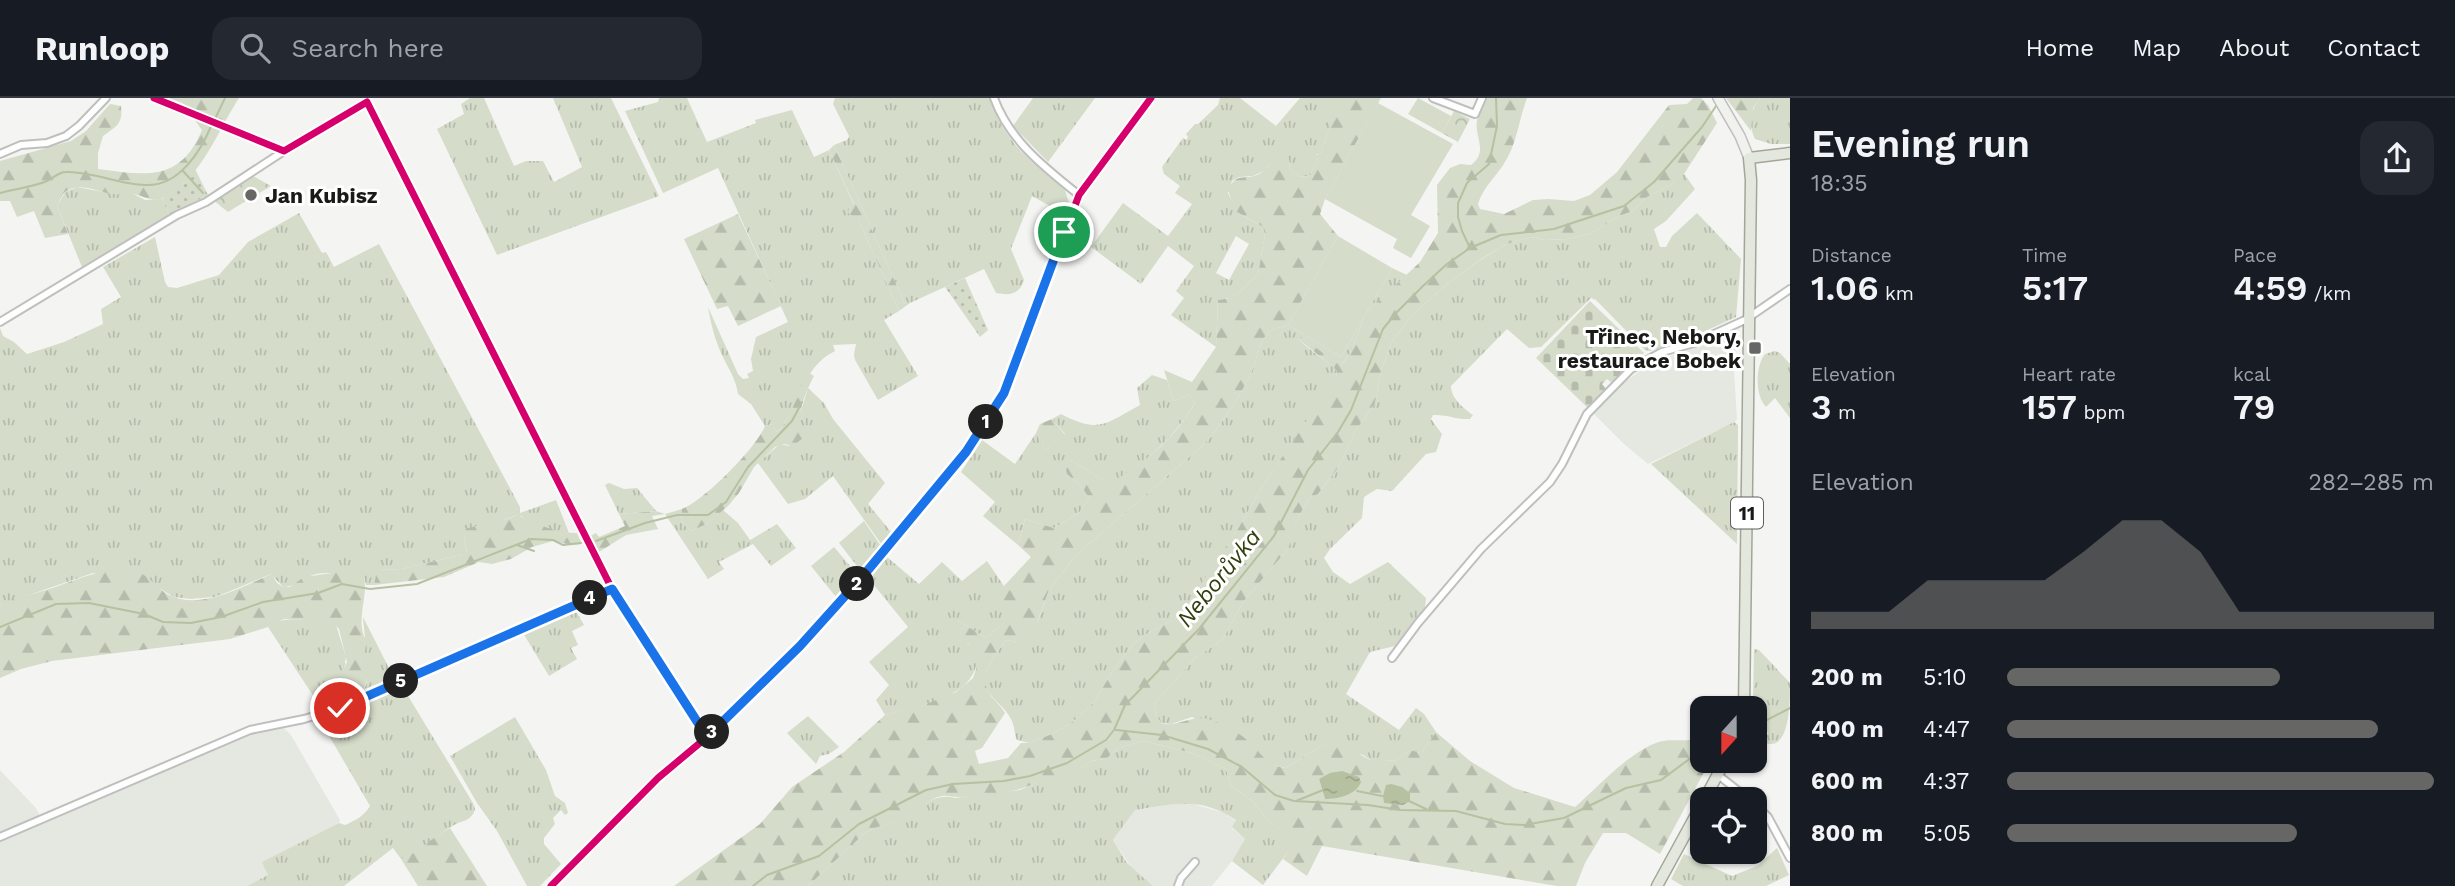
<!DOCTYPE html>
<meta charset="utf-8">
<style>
body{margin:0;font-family:"Work Sans",sans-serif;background:#242831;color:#f1f3f6;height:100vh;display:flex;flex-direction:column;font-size:26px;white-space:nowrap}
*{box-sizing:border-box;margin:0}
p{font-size:23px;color:#9ea1a6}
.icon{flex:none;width:38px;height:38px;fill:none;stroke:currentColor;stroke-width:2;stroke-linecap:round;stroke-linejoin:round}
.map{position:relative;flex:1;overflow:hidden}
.details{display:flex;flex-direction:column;background:#171b24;width:665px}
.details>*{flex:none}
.needle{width:46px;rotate:201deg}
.tools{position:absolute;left:1690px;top:598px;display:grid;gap:14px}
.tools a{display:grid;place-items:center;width:77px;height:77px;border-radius:14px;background:#171b24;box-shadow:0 2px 5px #0004;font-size:35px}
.pin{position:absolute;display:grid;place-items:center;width:60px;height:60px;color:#fff;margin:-30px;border:4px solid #fff;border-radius:50%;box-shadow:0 2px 7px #0007}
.km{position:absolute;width:35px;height:35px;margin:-18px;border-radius:50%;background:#222;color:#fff;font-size:19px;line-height:35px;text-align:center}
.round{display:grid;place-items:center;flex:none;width:74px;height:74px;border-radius:21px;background:#242831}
.head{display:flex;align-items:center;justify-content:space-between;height:119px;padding:0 21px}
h1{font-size:38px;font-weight:600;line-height:52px}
.figures{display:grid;grid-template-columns:repeat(3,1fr);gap:10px;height:119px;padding:7px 21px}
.figures div{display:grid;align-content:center}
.figures b{font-size:35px;font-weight:600}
.figures small{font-size:19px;font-weight:400}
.figures p{font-size:19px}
.chart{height:196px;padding:14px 21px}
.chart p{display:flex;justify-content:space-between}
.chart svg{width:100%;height:126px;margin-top:7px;fill:#666765;opacity:.7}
ul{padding:0 21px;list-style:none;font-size:23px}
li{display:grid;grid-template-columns:112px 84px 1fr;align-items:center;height:52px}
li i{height:18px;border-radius:9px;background:#666765}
header{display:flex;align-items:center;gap:42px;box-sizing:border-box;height:98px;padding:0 35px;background:#171b24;border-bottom:2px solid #363941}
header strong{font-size:33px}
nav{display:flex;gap:38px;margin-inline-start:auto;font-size:24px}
.search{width:490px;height:63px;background:#242831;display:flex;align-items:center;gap:18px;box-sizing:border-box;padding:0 24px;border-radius:21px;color:#9ea1a6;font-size:26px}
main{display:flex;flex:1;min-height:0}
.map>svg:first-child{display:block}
.built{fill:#e5e8e1}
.grass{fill:url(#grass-tufts);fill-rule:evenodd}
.forest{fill:url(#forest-firs);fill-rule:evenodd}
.cemetery{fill:url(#cemetery-stones)}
.park{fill:url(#park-crowns)}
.garden{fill:url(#garden-dots)}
.pitch{fill:#d5dcc9}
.water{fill:url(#water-ripples)}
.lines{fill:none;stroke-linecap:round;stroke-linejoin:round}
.stream{stroke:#b6c1a2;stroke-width:2}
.street-casing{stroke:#bfc0be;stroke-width:10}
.secondary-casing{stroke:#bfc0be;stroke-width:12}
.primary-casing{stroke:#a2a697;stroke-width:13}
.street{stroke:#fdfefd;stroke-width:6}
.secondary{stroke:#f1f2ee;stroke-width:9}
.primary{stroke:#e4e7de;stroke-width:10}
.cycleway-casing{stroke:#fff;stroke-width:11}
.cycleway{stroke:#d6006c;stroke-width:7}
.route-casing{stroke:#fff;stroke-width:14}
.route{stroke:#1a73e8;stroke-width:9}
.poi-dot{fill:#666765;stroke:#fff;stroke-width:2.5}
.labels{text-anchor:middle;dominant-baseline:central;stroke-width:6;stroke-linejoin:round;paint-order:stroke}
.shield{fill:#fff;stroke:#5f5f5e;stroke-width:2}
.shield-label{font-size:19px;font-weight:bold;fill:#1a1b19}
.poi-label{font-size:21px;font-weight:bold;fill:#1a1b19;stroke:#fff;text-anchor:start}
.water-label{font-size:23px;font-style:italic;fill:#303f0c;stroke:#fff}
</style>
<header>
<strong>Runloop</strong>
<div class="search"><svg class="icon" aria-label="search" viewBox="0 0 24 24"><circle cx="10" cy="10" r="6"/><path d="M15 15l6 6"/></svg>Search here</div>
<nav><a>Home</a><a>Map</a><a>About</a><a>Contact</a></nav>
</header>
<main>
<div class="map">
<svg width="1790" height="788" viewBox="0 0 1790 788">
<defs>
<pattern id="grass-tufts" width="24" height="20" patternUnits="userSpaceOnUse" patternTransform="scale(1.75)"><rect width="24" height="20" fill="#d5dcc9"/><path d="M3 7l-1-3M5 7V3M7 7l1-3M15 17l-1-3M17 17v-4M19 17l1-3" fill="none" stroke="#b6bcac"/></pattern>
<pattern id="forest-firs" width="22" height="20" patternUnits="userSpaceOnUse" patternTransform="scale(1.75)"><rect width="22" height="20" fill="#d5dcc9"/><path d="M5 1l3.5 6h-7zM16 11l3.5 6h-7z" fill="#b6bcac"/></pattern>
<pattern id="cemetery-stones" width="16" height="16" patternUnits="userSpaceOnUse" patternTransform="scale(1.75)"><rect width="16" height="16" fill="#d5dcc9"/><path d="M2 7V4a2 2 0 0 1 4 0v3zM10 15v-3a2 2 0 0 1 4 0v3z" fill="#b6bcac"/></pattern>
<pattern id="park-crowns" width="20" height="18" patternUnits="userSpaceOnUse" patternTransform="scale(1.75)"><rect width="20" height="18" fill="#d5dcc9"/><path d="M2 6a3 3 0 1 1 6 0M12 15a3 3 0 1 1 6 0" fill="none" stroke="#b6bcac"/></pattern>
<pattern id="garden-dots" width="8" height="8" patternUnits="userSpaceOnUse" patternTransform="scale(1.75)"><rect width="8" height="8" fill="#d5dcc9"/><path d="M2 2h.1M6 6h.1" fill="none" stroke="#b6bcac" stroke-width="1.8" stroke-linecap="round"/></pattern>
<pattern id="water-ripples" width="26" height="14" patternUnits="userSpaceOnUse" patternTransform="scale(1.75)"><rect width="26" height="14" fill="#b6c1a2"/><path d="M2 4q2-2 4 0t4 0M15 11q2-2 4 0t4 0" fill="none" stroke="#9ca58b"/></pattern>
</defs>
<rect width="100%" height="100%" fill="#f4f5f2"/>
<path class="built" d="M1739,231L1734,272L1737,321L1735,324L1648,366L1624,346L1592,314L1622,286L1651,265L1703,247Z
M284,630L291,637L340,722L339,725L263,764L268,777L247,788H0V672L35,709L44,724L253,635Z
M1186,704L1225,715L1236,723L1232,730L1245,741L1232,763L1212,788H1153L1131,769L1113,742L1135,712Z"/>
<path class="grass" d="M470,0H484L514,68L526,63H543L554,84L582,69L553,0H611L659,98L497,157L437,31L464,16L461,6Z
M659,0H687L707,44L756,25L755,22L792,12L814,59L829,52L854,107L855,118L858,121L899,213L884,222L918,278L878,302L855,262L854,257L856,246L833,247L835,253C800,270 802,309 777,334L772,326L765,328L751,306L738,296C736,281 729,272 723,259C715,243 711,226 708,209L738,276L743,281L749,280L747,276L753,273L751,261L756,239L788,224L718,70L663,95L625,13L658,4Z
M835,0H990C1005,46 1030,62 1065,92L1069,105L1066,117L1032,98L1011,151L1024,182C1020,196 1010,198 996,195L984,171L910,205L904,204L834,47L847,42L849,38L833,6Z
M1033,0H1095L1048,64L1013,28Z
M1220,0H1240L1276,28L1300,0H1330V30L1320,56H1316L1318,60L1310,78L1299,79L1290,71L1289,61L1270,66L1264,73L1253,78L1239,79L1232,83L1228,95L1238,115L1263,129L1265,137L1258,176L1241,193L1230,200L1218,202L1216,249L1171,217L1184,200L1176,193L1194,168L1168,148L1141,186L1091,149L1123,105L1168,138L1192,106L1175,95L1180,88L1164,76L1162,69L1183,40L1186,42L1188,39L1186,36L1195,26H1198L1218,7ZM1236,138L1249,146L1229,182L1216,175Z
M1760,0H1790V46H1771L1755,41C1748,26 1750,13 1760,0Z
M1682,73L1695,91L1666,123L1654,131L1660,149H1666L1672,138L1697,115L1741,161L1736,219L1686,242L1650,253L1645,252L1596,202L1591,200L1541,249L1529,250L1507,231L1451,288C1451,300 1463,310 1473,317L1470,321C1457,322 1446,316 1433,317L1431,321L1442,336L1436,354L1426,356L1392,393L1377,391L1364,399L1362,420L1330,451L1324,460L1333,474L1350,486L1388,464L1426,500L1425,510L1395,548L1370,554L1346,596L1399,632L1416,610L1424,616L1436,634L1421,655L1410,652L1397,662L1384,663H1372L1363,657L1324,647L1285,670L1265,664L1260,655L1192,619L1171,626L1161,625L1156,617L1154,606L1194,561L1223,541L1243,504L1287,452L1295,426L1305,407L1311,399L1319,395L1338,370L1356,332L1375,305L1381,273L1391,245L1410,219L1446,187L1480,162L1507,146L1531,139L1545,142L1568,141L1592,135L1619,118L1633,113L1647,99L1672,86Z
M77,89L114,96L132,95L145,102L162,101L169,117L82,169L57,108L65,94Z
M299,115L322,155L326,154L334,169L379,146L520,409V415L556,402L569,435C552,435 530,427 519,416L464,438L467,455L461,457L401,471L378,472L374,487H366L364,479C349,477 331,473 316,476C304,479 296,489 283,489L271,476L228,494L214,499L190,501L174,499L159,490L93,475L0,507V230L3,238L14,244L27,256L64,244L103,226L101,211L121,199L103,169L155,139L165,184L168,189L177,190L219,177L248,144Z
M1392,170L1407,177L1365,216L1352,252L1340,269L1301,239L1298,240C1309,253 1326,261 1337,273L1336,280L1262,389L1235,436L1182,517L1143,538L1133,546L1114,571L1094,604L1074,623L1052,636L1029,645L1017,642C1014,636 1015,628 1011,621C1006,611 996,604 990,596C975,579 996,556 1006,542L1017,544L1038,523L1049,492L1075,458L1202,348C1221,327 1239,301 1251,275C1257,262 1258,246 1268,235C1274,229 1281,230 1288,227L1341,259Z
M1775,253L1780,255L1790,266V320L1775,300L1766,309C1755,297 1755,269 1765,256Z
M1152,277L1167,282L1174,303L1189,297L1195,305C1174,340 1146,364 1112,385L1103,382L1071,362L1067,376L1081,388L1089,400L1079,415L1054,430L1025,421L1018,447L983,418L995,404L961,374L982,342L1015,366L1036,335L1045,352L1065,336L1052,321L1061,316C1099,336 1105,326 1140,307L1137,290Z
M808,290L824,305L833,321L885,385L868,406L892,435L882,447L833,378L805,401L788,406L758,365L780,346L789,348L800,331L799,319Z
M1734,324L1738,327V339L1737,446L1651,366Z
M609,385L624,391L637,390L656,413L619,416L605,387Z
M682,411L681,423L691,433L707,426L723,412L738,425L750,442L777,426L796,450L771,468L753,446L719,464L724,471L708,481L665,416Z
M864,423L881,448L860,472L839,445Z
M834,449L856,475L836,499L811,468Z
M887,459L919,486L942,464L962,483L987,463L1004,488V525L986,540L959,523L942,544C982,535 988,571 958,592C937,606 909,611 885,617L876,602L889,587L869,564L908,529L869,481Z
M573,514L577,515L584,527L572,533L578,547L571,550L577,561L549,578L523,535Z
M363,519L394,580L363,592C372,581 364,572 360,562C368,547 364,535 363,519Z
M313,520L331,522L335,524L346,559L340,590L338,598L330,605L320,606L316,602L268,529C282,518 297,523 313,520Z
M1754,551L1759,552L1790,585C1790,605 1790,657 1763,644L1768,636L1763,619L1753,604Z
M396,590L405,593L473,705C475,710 476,711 473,716C469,723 461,723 454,727C436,737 420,754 401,761L393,750L344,788H247L268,777L262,764L339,725L345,727C356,722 364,718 370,708L321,624Z
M808,618L839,649L829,656L820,658L816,666L787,635Z
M515,619L546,672L555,698L565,705L568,715L565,717L561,712L553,720L555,726L544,740V746L561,766L540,788H527L497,733L477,705L450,658Z
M1144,643L1192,655L1226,671L1231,688L1251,702L1267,721L1296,743L1263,787L1232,763L1245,741L1232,729L1236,722C1200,698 1174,706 1135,712L1113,742L1127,765L1153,788H808L865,735C876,728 889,727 901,722C922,713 930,694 955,700L1020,692L1038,684L1080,671L1090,663L1106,661L1118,650Z
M1777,750L1789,777L1766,788H1683L1671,781L1684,756L1732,778L1757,768Z"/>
<path class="forest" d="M169,0H239C217,34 202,79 165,99C153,106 145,98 134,96C127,95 120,97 113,96C97,94 80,83 65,94C61,97 60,103 57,108L68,136L45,140L34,113L17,119L10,103H0V63L71,43L86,33L110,6L121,8C123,26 117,28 103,38L98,55V71C145,77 180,85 202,32L182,5Z
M1330,0H1381L1325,101L1320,116L1338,138L1288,227C1281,230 1274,229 1268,235C1258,246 1257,262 1251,275C1239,301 1221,327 1202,348L1075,458L1049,492L1031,541L1017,544L1006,542C996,556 978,575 988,593C991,600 1000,606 1005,615L982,650L975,653L979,666L1008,660L1021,645H1029L1052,636L1074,623L1094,604L1114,571L1133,546L1143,538L1182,517L1209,473L1235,436L1262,389L1336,279L1337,273C1327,262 1310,252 1298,240L1301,239L1341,268L1352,252L1365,216L1420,164L1438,135L1437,87L1450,70L1460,66L1471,67C1489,53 1474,40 1477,22C1479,15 1483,7 1486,0H1527C1519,21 1517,45 1505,64C1496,79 1483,89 1478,106L1480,111L1504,116L1533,102L1548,101L1574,103L1590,97L1617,74L1669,7L1687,6L1693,0H1701L1708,7L1717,25L1684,76L1682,74L1672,86L1647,99L1633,113L1619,118L1592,135L1568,141L1545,142L1531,139L1507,146L1481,161L1446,187L1410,219L1391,245L1381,273L1375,305L1356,332L1338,370L1318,396L1311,399L1305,407L1295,426V435L1287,452L1243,504L1223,541L1194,561L1154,606L1156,617L1161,625C1178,631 1191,614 1214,623C1225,628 1238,634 1247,642C1263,655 1262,665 1285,670L1324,647L1348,650L1372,663H1384L1397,662L1410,652L1421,655L1436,634L1470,663L1514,690L1575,709C1598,689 1630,653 1659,644C1672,640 1688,645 1703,639V663H1710L1660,756L1626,735H1603L1585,765L1576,788H1557L1322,748L1307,778L1283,761L1295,743L1267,721L1251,702L1231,688L1226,671L1192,655L1144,643L1118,650L1106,661L1090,663L1080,671L1045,687L1038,684C1013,696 985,698 958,699C953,699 947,697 942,698C928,700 922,712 911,718C896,727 879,726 865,735L808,788H674L760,726L792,689L844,654L885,617L924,607L956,594L973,580L976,571V557L969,546L959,543L942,544L938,539L959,523L986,540L1004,525V488L1031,459L1018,447L1025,421L1054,430L1079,415L1089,400L1081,388L1067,376L1065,366L1071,362L1103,382L1112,384C1146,364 1175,340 1195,305L1189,297L1174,303L1164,272L1192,284L1216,249L1218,202L1230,200L1241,193L1258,176L1265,137L1263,129L1235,113L1228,92C1237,72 1246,84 1261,75C1269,69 1273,61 1282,56L1289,61L1290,71L1299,79L1310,78L1318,60L1315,57L1320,56L1330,30ZM1359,679L1325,701L1319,681Z
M1726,0H1760L1753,10L1751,33Z
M834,47L904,204L910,205L899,213L858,121L848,115L849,108L854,106L829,52Z
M738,116L781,208L738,228L728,208L717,211L684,141Z
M809,275L814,278C804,297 795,319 803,340L793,348L784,346L775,349L754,369L739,395L728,408L707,426L691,433L681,423L682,411C704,403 757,349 765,328L772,326L777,334C795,317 795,293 809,275Z
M1052,321L1065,337L1045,352L1036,335L1040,326Z
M656,413L665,416L652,418L658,431L626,437L599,454L590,438L596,435L599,439L625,428L619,416Z
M520,415L521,419C540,427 555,435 577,435L582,446L572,447L553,443L532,449L511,461L492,466L479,464L444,479L374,487L377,472L401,471L461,457L467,454L464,438L466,431C483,425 505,425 520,415Z
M353,472L364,479C368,497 358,517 363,535C365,544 367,536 366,546C366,552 363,557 360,562C362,566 367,572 367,577C369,598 342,604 327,610L325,606C346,600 337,579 347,564L339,531L331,522L284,521L268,529L230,541L52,563L21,571L0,580V507C15,500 30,497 46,492C76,483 102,468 134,473C149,476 157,491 169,497C201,513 243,488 272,476L277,485L283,489H290L304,479Z
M450,730L487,788H418L401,761C419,754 432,739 450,730Z"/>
<path class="cemetery" d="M1590,203L1644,255L1612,285L1607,281L1602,286L1606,291L1588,310L1536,260Z"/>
<path class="park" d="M1454,13L1470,21L1458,44L1442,35Z
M253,78L271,88L228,114L213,102Z"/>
<path class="garden" d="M195,71L208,97L169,117L162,101L184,85Z
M965,180L988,232L980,239L945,189Z"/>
<path class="pitch" d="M1418,0L1451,18L1442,35L1408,16Z
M1378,5L1453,46L1411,117L1430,128L1411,160L1393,150L1397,141L1325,101Z
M1338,138L1392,170L1341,259L1288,227Z"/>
<path class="water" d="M1342,673L1359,679L1361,684C1356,697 1338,701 1325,701L1319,681L1330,675Z
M1391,686L1402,689L1410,695V703L1403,707L1384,705L1383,698L1386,687Z"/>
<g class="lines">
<path class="stream" d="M215,21L225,0
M183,73L203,95
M0,95C15,91 33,89 47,83C54,80 58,74 66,74C93,73 119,87 145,87C179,89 201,53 212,26
M1470,150L1501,137L1554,131L1624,108L1654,84L1702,29L1716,8
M596,443L645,425L677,417H708L726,404L748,369L792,323L802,304
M517,447L534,453
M0,529L56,506L89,505L144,516L163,524L191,525L221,519L263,504L318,495L342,486L370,491L417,486L531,441L553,442L563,447L581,445
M1755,622H1767L1790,610
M1116,632L1162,637L1208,651L1242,669L1275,697L1294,703L1368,707L1400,712L1456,713L1505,726L1524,727L1564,720L1626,690L1661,682L1703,651
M1357,693L1382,698
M1296,703L1323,692
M1409,703L1426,711
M753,788L767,777L819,758L859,726L926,692L953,686L1004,683L1030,678L1067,665L1106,642L1114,632L1125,607L1199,531L1274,438L1308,372L1338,334L1351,312L1383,231L1396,215L1423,188L1447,166L1470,150L1462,133L1458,119V105L1467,85L1489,66L1497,28L1496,0"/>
<g class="street-casing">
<path id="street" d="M154,0L284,53L367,4L612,491L707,639
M994,0C1009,42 1045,70 1079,97
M1433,0L1475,16L1482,0
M0,56L21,47L47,45L66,38L79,28L106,0
M0,224L177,117L206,104L284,53
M1392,560L1418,525L1481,451L1550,384L1562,366L1587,316L1631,271L1662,254L1694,245L1745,222L1790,191
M1718,677L1750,702
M1755,706L1768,719L1790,760
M0,739L250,632L304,621L340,610L612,491
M551,788L658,680L707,639L800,549L863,478L966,354L1004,295L1079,97L1151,0
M1178,788L1181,780L1195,764"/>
</g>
<g class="secondary-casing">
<path id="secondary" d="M1718,0L1740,38L1749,60"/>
</g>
<g class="primary-casing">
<path id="primary" d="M1744,611L1751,82L1749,60L1790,55
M1704,702L1725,663
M1657,788L1703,704"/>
</g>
<use href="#street" class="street"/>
<use href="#secondary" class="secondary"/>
<use href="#primary" class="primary"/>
<g class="cycleway-casing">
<path id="cycleway" d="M154,0L284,53L367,4L612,491L707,639
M551,788L658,680L707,639L800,549L863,478L966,354L1004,295L1079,97L1151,0"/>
</g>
<use href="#cycleway" class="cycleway"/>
</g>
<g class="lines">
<g class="route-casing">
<path id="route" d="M340,610L612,491L707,639L800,548L863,478L966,354L1004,295L1064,134"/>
</g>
<use href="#route" class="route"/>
</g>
<g class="poi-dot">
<circle cx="251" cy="97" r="7"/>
<rect x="1748" y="243" width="14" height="14" rx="3.5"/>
</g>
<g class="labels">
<rect class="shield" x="1731" y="399.5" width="32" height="31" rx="5"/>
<g class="shield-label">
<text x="1747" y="415">11</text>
</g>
<g class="poi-label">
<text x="265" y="97">Jan Kubisz</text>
<text x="1741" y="238" text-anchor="end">Třinec, Nebory,<tspan x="1741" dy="24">restaurace Bobek</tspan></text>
</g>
<g class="water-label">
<text transform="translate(1219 480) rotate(-51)">Neborůvka</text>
</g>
</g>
</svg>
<div class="tools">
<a><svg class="needle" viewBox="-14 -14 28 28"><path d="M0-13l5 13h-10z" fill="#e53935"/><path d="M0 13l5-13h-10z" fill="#9ea1a6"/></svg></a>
<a><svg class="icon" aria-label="locate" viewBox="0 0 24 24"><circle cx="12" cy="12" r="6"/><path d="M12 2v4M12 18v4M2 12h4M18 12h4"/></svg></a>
</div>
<div class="pin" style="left:1064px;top:134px;background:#1e9e55"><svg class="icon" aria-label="arrive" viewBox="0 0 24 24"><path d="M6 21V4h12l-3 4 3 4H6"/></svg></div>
<div class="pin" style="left:340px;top:610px;background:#d93025"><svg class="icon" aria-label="check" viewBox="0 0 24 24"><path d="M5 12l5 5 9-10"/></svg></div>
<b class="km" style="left:986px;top:324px">1</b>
<b class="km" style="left:857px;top:486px">2</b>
<b class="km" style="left:712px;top:634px">3</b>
<b class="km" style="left:590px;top:500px">4</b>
<b class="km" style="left:401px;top:583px">5</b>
</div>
<section class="details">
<div class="head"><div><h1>Evening run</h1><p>18:35</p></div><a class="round"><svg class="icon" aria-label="share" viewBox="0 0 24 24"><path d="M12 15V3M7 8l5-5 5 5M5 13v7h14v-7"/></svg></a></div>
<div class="figures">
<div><p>Distance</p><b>1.06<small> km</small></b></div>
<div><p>Time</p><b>5:17</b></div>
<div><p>Pace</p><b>4:59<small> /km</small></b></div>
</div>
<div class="figures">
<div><p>Elevation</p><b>3<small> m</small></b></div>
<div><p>Heart rate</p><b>157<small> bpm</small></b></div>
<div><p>kcal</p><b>79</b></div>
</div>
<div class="chart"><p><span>Elevation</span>282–285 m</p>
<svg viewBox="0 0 160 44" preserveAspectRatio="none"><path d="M0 44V38L10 38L20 38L30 27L40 27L50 27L60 27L70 17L80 6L90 6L100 17L110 38L120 38L130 38L140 38L150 38L160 38V44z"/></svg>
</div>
<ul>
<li><b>200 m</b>5:10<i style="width:64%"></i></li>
<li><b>400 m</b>4:47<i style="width:87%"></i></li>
<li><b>600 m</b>4:37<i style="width:100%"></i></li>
<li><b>800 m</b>5:05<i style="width:68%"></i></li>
</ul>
</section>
</main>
